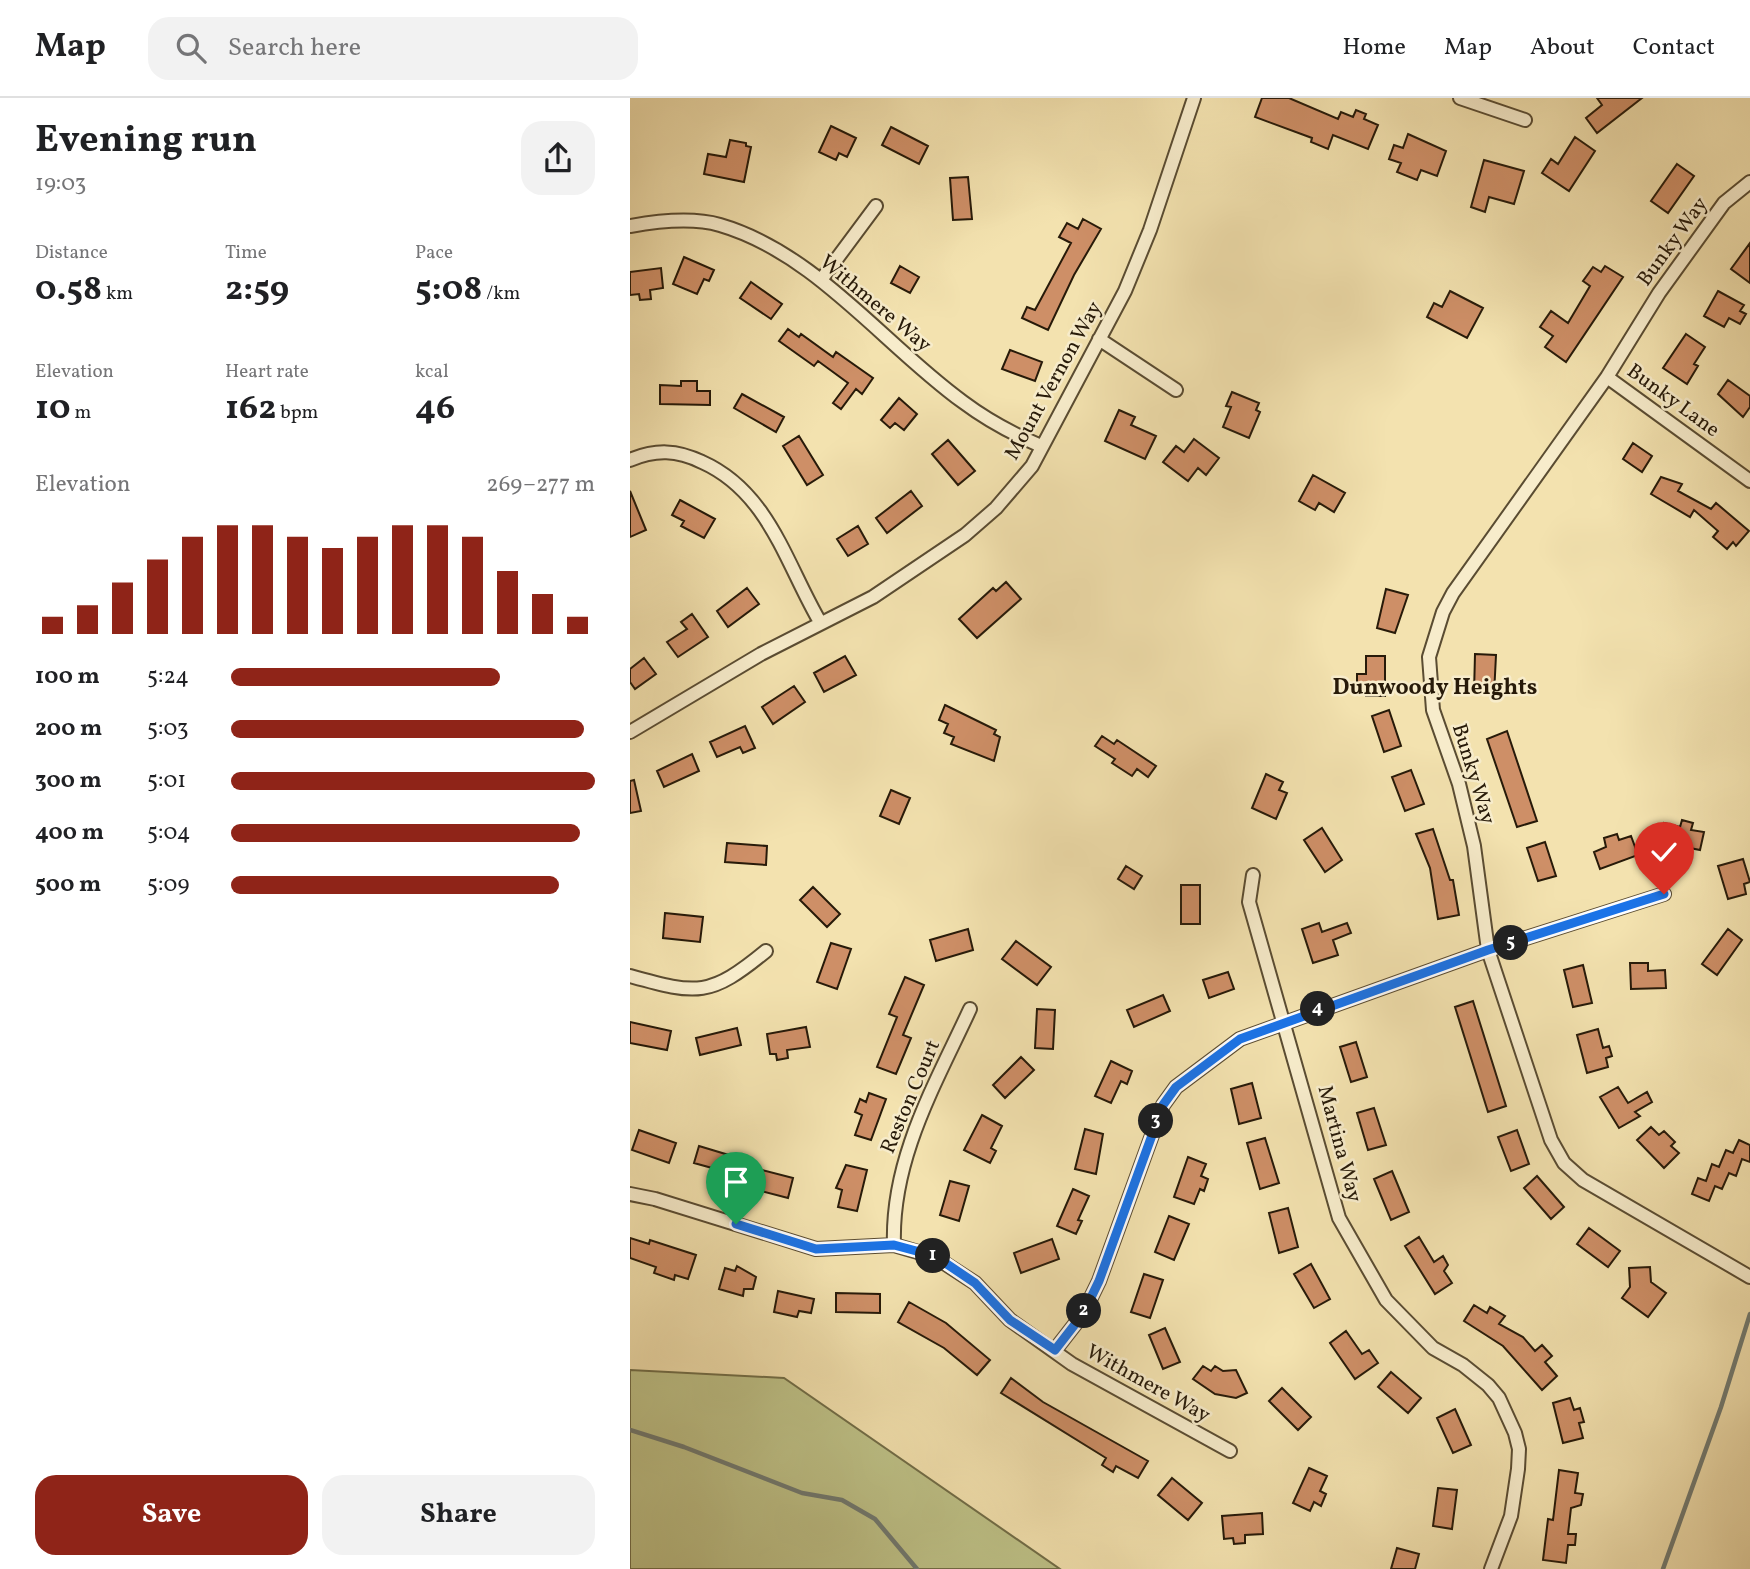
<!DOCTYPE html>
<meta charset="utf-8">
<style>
body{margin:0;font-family:Vollkorn,serif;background:#f2f2f2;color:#202124;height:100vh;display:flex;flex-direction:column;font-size:26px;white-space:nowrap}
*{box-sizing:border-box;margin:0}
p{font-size:23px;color:#757577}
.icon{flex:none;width:38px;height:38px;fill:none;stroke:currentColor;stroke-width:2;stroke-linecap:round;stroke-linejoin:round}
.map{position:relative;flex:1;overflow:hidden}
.panel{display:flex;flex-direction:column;background:#fff;width:630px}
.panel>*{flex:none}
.pin{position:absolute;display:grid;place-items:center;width:60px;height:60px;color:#fff;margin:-72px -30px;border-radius:50% 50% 50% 0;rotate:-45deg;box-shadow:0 0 7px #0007}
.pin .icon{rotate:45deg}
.km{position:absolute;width:35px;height:35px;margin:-18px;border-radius:50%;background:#222;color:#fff;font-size:19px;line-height:35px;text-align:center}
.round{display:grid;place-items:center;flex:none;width:74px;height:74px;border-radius:21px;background:#f2f2f2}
.overview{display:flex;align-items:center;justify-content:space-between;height:119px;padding:0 35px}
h1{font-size:38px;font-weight:700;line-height:52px}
.metrics{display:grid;grid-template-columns:repeat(3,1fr);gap:10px;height:119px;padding:7px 35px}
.metrics div{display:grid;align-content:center}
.metrics b{font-size:35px;font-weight:700}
.metrics small{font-size:19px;font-weight:400}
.metrics p{font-size:19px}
.chart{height:196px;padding:14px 35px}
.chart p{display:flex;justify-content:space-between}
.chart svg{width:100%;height:126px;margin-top:7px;stroke:#8f2418;stroke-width:6}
.button{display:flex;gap:14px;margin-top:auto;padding:14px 35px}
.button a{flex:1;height:80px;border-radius:21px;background:#8f2418;color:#fff;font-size:28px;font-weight:700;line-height:80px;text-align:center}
.button a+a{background:#f2f2f2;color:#202124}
ul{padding:0 35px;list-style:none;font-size:23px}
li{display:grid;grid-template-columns:112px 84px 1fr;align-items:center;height:52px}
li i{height:18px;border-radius:9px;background:#8f2418}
header{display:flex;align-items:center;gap:42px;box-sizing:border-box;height:98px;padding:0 35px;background:#fff;border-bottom:2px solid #e0e0e0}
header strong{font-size:33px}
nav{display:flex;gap:38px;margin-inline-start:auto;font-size:24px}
.search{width:490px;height:63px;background:#f2f2f2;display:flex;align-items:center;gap:18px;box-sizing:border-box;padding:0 24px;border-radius:21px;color:#757577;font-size:26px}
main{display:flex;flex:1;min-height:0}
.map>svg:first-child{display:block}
.green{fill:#bec288;stroke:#726e48;stroke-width:2}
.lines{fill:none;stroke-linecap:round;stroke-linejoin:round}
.stream{stroke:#717a71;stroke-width:4.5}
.building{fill:#ce8f67;stroke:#271a09;stroke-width:2}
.minor-casing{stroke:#5a4c32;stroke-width:16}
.minor{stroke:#f7eccb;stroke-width:12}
.route-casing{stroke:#fff;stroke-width:14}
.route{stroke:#1a73e8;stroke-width:9}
.labels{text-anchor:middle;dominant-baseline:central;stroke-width:5;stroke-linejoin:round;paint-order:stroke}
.street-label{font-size:21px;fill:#271a09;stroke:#f7eccb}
.neighbourhood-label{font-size:23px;font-weight:bold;fill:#271a09;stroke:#f7eccb}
</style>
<header>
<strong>Map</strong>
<div class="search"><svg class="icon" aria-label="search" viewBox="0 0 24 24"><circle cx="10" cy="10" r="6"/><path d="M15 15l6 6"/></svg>Search here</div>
<nav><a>Home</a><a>Map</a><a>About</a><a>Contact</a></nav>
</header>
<main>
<section class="panel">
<div class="overview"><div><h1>Evening run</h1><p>19:03</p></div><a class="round"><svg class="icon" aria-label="share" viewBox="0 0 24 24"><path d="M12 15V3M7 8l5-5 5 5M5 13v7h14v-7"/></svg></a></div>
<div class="metrics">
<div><p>Distance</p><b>0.58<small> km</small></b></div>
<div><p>Time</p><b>2:59</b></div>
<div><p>Pace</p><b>5:08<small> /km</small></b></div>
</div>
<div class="metrics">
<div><p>Elevation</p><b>10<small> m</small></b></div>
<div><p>Heart rate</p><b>162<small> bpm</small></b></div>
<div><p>kcal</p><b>46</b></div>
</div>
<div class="chart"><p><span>Elevation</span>269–277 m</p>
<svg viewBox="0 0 160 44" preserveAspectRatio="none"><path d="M5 44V38M15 44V34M25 44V26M35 44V18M45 44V10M55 44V6M65 44V6M75 44V10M85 44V14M95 44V10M105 44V6M115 44V6M125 44V10M135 44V22M145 44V30M155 44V38"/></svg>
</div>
<ul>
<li><b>100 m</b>5:24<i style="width:74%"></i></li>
<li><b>200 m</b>5:03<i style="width:97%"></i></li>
<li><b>300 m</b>5:01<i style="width:100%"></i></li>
<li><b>400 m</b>5:04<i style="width:96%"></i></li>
<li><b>500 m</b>5:09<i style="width:90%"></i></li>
</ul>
<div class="button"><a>Save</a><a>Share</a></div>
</section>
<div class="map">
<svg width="1120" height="1471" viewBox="0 0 1120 1471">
<rect width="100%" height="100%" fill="#f3e2af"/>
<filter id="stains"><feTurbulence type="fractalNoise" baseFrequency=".00286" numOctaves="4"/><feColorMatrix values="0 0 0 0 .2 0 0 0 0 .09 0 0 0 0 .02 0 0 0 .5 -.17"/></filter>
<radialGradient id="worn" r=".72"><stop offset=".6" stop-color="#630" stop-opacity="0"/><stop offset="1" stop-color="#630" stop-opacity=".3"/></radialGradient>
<path class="green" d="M0,1272L154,1280L430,1471H0Z"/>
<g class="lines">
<path class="stream" d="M0,1332L54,1349L172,1395L212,1402L245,1421L287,1471
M1033,1471L1091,1309L1120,1216"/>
</g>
<path class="building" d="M632,0H659L708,21L711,14L723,19L726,12L736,16L734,21L748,27L738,51L703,37L698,51L681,44L682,40L625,19Z
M967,0H1012L967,35L956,20L972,7Z
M201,28L226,40L217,59L209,55L206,62L189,54Z
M261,29L298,48L289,66L252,47Z
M778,36L816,53L807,78L791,72L787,82L767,74L771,65L759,61L764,47L773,50Z
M945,39L965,53L939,93L912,75L921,61L928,66Z
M100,42L116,45V48L121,49L114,84L74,76L78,56L96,59Z
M854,62L894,73L884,106L859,99L855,114L841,109Z
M1047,66L1064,78L1038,115L1021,103Z
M338,79L342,121L323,122L320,80Z
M453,121L471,131L444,177L418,232L392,220L397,209L405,212L441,145L429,139L437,125L448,131Z
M1120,145V185L1101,171Z
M54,159L84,172L79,183L74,181L67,196L43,186Z
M270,168L289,179L280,195L261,185Z
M975,168L993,179L936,264L915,249L923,238L910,229L921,213L938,225L960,188L953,183L963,169L971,174Z
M31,170L33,190L20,192L21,201L10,202L9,196L0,197V174Z
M121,184L152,206L141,221L110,200Z
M820,193L853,210L837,240L797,219L804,205L812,209Z
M1088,193L1114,207L1110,213L1116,216L1110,226L1099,220L1094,229L1074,218Z
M158,231L169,239L171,236L203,259L206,254L243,280L232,296L226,291L211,311L203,305L218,285L188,263L184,268L149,243Z
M1056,236L1075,249L1064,266L1068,268L1057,286L1033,270Z
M380,252L412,264L405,283L372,271Z
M1098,282L1120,298V309L1113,319L1088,296Z
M51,283H67V293H80V307L30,306V287L51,288Z
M602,294L629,305L626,312L630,314L619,340L593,329L601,309L596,308Z
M112,296L154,319L146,334L104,310Z
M269,300L287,316L274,332L265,325L260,330L251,322Z
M489,312L505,319L501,327L526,338L515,361L475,343Z
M169,338L193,377L177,387L153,348Z
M564,341L589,360L576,377L568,370L558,383L533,364L546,348L554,354Z
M318,342L345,373L328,387L302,356Z
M1003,345L1022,358L1012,374L993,361Z
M683,377L715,395L704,414L689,405L685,412L669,403Z
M1031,379L1052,386L1048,393L1081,411L1086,405L1119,433L1106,448L1103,444L1097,451L1083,439L1088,433L1064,412L1060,419L1021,396Z
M0,393L16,432L0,439Z
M281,393L292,408L257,435L246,420Z
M50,402L85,421L74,440L51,428L54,423L42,417Z
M228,428L238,446L218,458L207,441Z
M376,484L391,501L347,540L329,521L363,490L366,493Z
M117,490L129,506L98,529L87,513Z
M756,491L778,497L765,535L747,530Z
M62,516L78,539L48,559L37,544L57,531L51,524Z
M845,556L866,557L864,597L844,596Z
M215,558L226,577L194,594L184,575Z
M736,558H755V598H736V588L727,589V576H736Z
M14,560L26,576L5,591L0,584V571Z
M164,588L175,604L143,626L132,609Z
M315,607L366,632L364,636L370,639L364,663L321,646L324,639L314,635L318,626L309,622Z
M759,612L771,648L754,654L742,618Z
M115,628L125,650L113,655L110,649L87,659L80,644Z
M877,633L907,723L887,729L857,641Z
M472,638L484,646L487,642L526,668L518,679L507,671L502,678L482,665L485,661L465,648Z
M62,656L69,673L34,689L27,673Z
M781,672L794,706L775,713L762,679Z
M636,676L653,684L649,692L657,695L646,721L622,710Z
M4,682L11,713L0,715V683Z
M261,692L280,700L269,726L250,718Z
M1052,722L1063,725L1061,732L1074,734L1070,752L1045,747L1043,752L1030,745L1034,725L1050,729Z
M692,730L712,762L695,774L674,742Z
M803,731L820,782H823L829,817L808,821L800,770L786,736Z
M987,736L989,742L1001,738L1008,757L970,771L964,754L976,749L974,740Z
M915,744L926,778L908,783L897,750Z
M97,745L137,748L136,767L95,764Z
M1113,761L1120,784L1114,786L1116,796L1098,801L1088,768Z
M496,768L512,778L504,791L488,781Z
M551,787H570V826H551Z
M183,789L210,816L197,829L170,802Z
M35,815L73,819L70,844L33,840Z
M689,825L692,834L717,825L721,835L703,842L708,857L683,865L672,831Z
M338,831L343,852L306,863L300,842Z
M1098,831L1112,842L1087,877L1072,866Z
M386,843L421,869L407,887L372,861Z
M201,845L221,851L207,891L187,884Z
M1000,865H1018V873L1035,872L1036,890L1001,891Z
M953,867L962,905L943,909L934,872Z
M598,874L604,891L579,900L573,882Z
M275,879L294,887L273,937L281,940L266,976L247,969L267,919L259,916Z
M533,897L540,913L504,929L497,912Z
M843,903L876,1008L858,1014L825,909Z
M407,911L425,912L423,951L405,950Z
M0,924L41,933L37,952L0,945Z
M176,929L180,949L157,952L158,960L147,962L146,956H140L137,936Z
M107,930L111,947L70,957L66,940Z
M968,931L973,950L979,948L982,958L976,960L978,969L957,975L947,937Z
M726,944L737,979L721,984L710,949Z
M391,959L404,972L375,1000L363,987Z
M481,963L502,973L497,986L491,983L481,1005L465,998Z
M622,985L631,1020L609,1026L601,991Z
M988,989L998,1005L1017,994L1022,1004L1005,1014L1010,1018L989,1030L970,999Z
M239,995L256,1001L241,1042L225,1037L232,1017L225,1014L230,1001L236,1004Z
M744,1010L756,1047L738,1052L727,1015Z
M352,1017L372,1028L361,1050L366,1053L360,1065L334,1052Z
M1021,1029L1029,1037L1034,1033L1045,1044L1041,1048L1049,1055L1034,1070L1007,1042Z
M455,1031L473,1036L466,1076L445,1071Z
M9,1032L46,1045L39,1065L2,1052Z
M887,1032L899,1066L881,1073L868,1039Z
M635,1040L649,1085L630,1091L617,1045Z
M1109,1042L1120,1047V1064L1112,1061L1106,1078L1099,1075L1092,1091L1085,1088L1079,1103L1062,1096L1068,1080L1076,1083L1082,1066L1089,1069L1096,1052L1103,1055Z
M69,1048L112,1061L108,1073L95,1069L93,1073L64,1065Z
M558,1059L576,1066L571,1078L578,1081L574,1093L570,1091L564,1106L544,1099Z
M216,1067L237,1072L227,1113L208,1109L212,1092L206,1090Z
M124,1070L163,1080L158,1100L119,1090Z
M762,1073L779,1114L761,1122L744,1081Z
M907,1078L934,1109L921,1121L894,1090Z
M320,1083L339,1088L329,1123L310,1117Z
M443,1091L459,1098L448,1122L452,1123L446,1136L427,1128Z
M658,1110L668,1149L649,1155L639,1115Z
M539,1118L559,1126L544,1162L525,1154Z
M959,1130L990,1153L978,1169L947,1146Z
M789,1139L804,1164L813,1158L818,1167L814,1173L822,1185L805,1196L775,1148Z
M0,1140L19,1146L20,1142L66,1157L58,1181L45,1177L44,1182L24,1175L26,1169L0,1160Z
M422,1141L429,1161L391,1175L384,1155Z
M681,1166L700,1201L684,1210L664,1176Z
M107,1168L126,1179L123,1191H114L113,1198L89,1191L95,1170L105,1173Z
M1020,1169L1021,1184L1036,1195L1018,1219L992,1200L1000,1189L999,1170Z
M514,1176L533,1182L520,1220L501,1214Z
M148,1193L184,1201L181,1215L169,1213L167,1219L144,1214Z
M206,1195L250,1196V1215L206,1214Z
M279,1204L316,1225L360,1262L347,1277L314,1250L268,1224Z
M844,1207L857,1215L860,1209L875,1218L869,1226L893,1239L905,1253L912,1247L922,1258L915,1264L927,1278L912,1292L873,1248L834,1223Z
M535,1230L550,1264L533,1271L519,1237Z
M716,1233L732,1256L739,1252L748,1265L725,1281L700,1245Z
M573,1268L581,1273L585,1268L593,1273L606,1272L617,1295L606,1300L585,1296L563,1281Z
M761,1274L791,1300L778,1315L748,1289Z
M381,1280L413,1304L518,1363L508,1380L486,1368L483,1374L472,1367L476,1360L371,1295Z
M652,1290L681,1319L668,1332L639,1303Z
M940,1300L944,1312L950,1310L954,1324L949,1325L953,1340L933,1345L923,1305Z
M825,1311L841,1347L823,1355L807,1320Z
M679,1370L697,1378L690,1393L696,1396L691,1408L684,1404L680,1413L663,1405Z
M929,1372L948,1375L945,1395L953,1396L951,1407L941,1410L938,1436H946L945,1447H938L936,1465L913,1462L918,1421L923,1422Z
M542,1380L572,1405L558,1422L528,1397Z
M808,1390L827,1392L822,1431L803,1428Z
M632,1415L633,1436L615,1437V1445L604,1446L603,1440L594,1441L592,1418Z
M767,1450L789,1456L785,1471H761Z"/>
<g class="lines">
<g class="minor-casing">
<path id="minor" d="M830,0L895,22
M1120,84L1094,105L1029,195L977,279L823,495L813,514L799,559L803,612L829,686L844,748L858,852L921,1042L934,1065L953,1082L1120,1179
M0,128C28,123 62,119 90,127C186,155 254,247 333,304C357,322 383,336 411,348
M191,182L246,108
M469,241L546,292
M977,279L1120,383
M0,362C26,351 47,352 72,364C139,394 156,466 190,524
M0,634L131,556L243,499L335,437L366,410L402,368L495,193L520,132L564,0
M623,777L619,804L709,1120L756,1202L803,1250L833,1267L858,1287L869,1300L885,1335L889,1351L888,1371L881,1418L861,1471
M0,878C68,897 80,899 136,853
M0,1096L25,1101L186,1151L264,1147L305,1159L345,1185L380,1222L442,1266L600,1353
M264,1147C261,1061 305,987 340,911
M425,1252L453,1216L469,1183L533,1007L546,989L610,941L858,852L1034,796"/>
</g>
<use href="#minor" class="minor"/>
</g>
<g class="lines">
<g class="route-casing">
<path id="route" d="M106,1126L186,1151L264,1147L305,1158L345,1185L380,1222L425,1252L453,1216L469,1183L533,1007L546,989L610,941L858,852L1034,796"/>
</g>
<use href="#route" class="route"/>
</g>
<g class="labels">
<g class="street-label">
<text transform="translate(1043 144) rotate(-54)">Bunky Way</text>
<text transform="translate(245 206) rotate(40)">Withmere Way</text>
<text transform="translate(424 283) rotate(-61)">Mount Vernon Way</text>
<text transform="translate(1043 303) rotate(36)">Bunky Lane</text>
<text transform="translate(843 676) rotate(73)">Bunky Way</text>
<text transform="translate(281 999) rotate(-67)">Reston Court</text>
<text transform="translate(709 1046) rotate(75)">Martina Way</text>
<text transform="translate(518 1286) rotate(29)">Withmere Way</text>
</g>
<g class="neighbourhood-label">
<text x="805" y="590">Dunwoody Heights</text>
</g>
</g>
<rect width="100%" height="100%" filter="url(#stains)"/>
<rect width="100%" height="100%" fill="url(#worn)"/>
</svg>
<div class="pin" style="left:106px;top:1126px;background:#1e9e55"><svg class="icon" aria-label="arrive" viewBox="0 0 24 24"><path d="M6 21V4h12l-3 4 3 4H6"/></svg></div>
<div class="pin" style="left:1034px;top:796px;background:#d93025"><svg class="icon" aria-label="check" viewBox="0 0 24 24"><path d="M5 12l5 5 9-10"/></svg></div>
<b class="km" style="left:303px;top:1158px">1</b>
<b class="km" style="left:454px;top:1213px">2</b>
<b class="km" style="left:526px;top:1023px">3</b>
<b class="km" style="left:688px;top:911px">4</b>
<b class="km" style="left:881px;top:845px">5</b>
</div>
</main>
